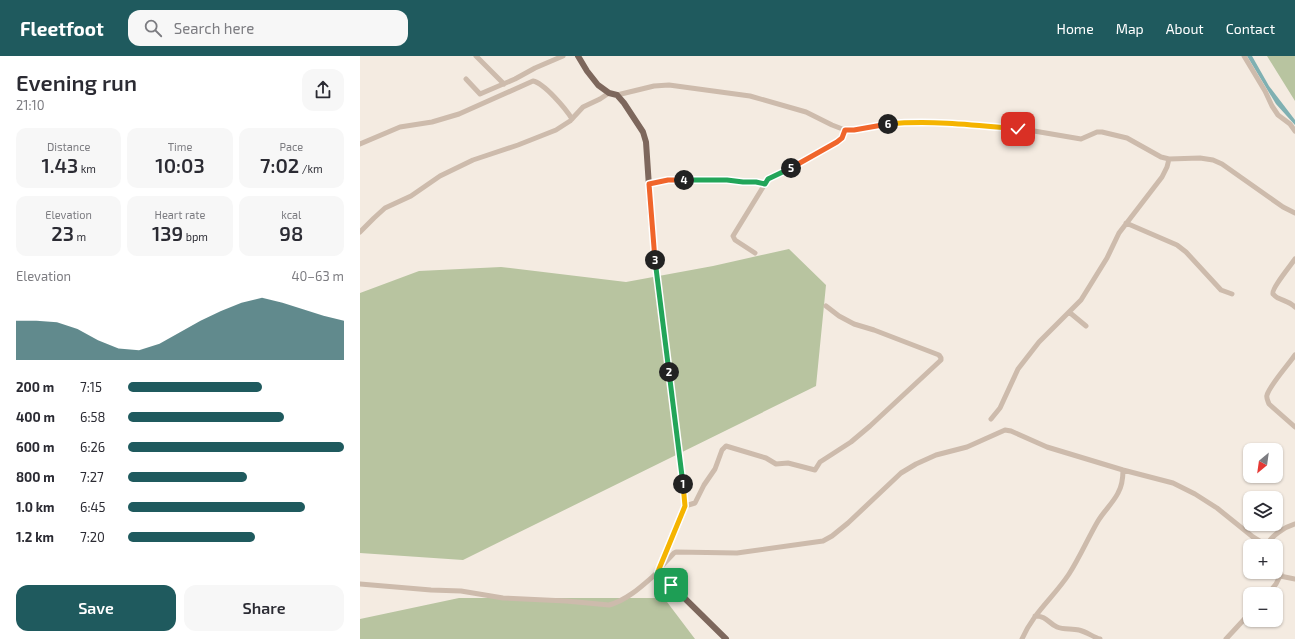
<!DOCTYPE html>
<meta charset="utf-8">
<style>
body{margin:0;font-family:"Exo 2",sans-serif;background:#f7f7f7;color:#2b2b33;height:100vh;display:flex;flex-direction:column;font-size:15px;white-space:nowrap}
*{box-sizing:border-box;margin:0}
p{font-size:13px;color:#7c7c81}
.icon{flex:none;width:22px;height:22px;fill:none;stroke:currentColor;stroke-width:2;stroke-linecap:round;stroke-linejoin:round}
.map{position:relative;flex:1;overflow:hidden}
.panel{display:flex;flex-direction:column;background:#fff;width:360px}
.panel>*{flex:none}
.needle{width:26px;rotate:209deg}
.tools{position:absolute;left:883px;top:387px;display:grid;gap:8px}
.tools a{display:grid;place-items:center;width:40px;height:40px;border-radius:8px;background:#fff;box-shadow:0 1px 3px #0004;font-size:20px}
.pin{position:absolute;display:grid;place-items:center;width:34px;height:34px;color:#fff;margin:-17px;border-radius:8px;box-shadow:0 2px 6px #0006}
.km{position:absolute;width:20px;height:20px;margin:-10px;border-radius:50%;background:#222;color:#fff;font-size:11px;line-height:20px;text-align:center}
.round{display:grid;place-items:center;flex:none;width:42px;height:42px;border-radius:12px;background:#f7f7f7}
.overview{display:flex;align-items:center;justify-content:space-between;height:68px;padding:0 16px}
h1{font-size:22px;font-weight:600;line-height:30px}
.metrics{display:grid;grid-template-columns:repeat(3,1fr);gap:6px;height:68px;padding:4px 16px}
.metrics div{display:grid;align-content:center;border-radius:10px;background:#f7f7f7;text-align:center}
.metrics b{font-size:20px;font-weight:600}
.metrics small{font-size:11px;font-weight:400}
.metrics p{font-size:11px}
.chart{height:112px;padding:8px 16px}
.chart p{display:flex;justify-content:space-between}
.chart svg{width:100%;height:72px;margin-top:4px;fill:#1f5a5e;opacity:.7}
.button{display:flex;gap:8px;margin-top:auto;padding:8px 16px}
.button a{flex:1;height:46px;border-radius:12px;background:#1f5a5e;color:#fff;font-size:16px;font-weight:600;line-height:46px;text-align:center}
.button a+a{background:#f7f7f7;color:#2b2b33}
ul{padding:0 16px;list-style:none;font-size:13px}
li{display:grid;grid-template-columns:64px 48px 1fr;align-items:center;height:30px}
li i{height:10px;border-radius:5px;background:#1f5a5e}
header{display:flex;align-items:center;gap:24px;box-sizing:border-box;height:56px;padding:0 20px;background:#1f5a5e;color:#fff}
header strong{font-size:19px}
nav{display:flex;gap:22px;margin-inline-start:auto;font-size:14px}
.search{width:280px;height:36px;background:#f7f7f7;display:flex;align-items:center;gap:10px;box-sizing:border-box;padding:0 14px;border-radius:12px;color:#7c7c81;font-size:15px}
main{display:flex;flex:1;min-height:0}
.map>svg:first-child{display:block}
.green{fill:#b8c4a0}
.water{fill:#7fb0b2}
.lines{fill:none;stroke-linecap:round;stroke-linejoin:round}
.minor{stroke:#cdbbac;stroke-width:5}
.major{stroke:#7d675c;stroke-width:6}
.split-1-casing{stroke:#fff;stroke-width:8}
.split-2-casing{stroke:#fff;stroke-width:8}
.split-3-casing{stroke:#fff;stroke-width:8}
.split-4-casing{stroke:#fff;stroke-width:8}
.split-5-casing{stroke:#fff;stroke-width:8}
.split-6-casing{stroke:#fff;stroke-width:8}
.split-7-casing{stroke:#fff;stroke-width:8}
.split-1{stroke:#f5b400;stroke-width:5}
.split-2{stroke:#22a559;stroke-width:5}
.split-3{stroke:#22a559;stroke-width:5}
.split-4{stroke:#f0652b;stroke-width:5}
.split-5{stroke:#22a559;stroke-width:5}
.split-6{stroke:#f0652b;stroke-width:5}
.split-7{stroke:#f5b400;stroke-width:5}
</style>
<header>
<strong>Fleetfoot</strong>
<div class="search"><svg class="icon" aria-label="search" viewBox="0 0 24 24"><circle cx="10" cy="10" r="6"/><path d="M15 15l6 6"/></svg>Search here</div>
<nav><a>Home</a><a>Map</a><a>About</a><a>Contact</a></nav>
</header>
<main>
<section class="panel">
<div class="overview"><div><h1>Evening run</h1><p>21:10</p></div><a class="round"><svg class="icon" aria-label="share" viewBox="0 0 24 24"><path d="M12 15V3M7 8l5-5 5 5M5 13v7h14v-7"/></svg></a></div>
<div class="metrics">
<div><p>Distance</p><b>1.43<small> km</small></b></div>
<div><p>Time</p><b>10:03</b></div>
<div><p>Pace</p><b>7:02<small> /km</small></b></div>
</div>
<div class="metrics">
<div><p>Elevation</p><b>23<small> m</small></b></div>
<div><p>Heart rate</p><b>139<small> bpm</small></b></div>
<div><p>kcal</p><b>98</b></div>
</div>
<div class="chart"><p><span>Elevation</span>40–63 m</p>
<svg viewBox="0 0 160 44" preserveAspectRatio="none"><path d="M0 44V20L10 20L20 21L30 25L40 32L50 37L60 38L70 34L80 27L90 20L100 14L110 9L120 6L130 9L140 13L150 17L160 20V44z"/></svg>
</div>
<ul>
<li><b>200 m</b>7:15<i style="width:62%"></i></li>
<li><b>400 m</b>6:58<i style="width:72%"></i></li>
<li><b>600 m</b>6:26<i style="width:100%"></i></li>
<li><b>800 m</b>7:27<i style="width:55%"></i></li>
<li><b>1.0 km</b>6:45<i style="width:82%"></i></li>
<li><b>1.2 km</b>7:20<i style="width:59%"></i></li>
</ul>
<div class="button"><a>Save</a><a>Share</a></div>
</section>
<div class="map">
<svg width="935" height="583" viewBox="0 0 935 583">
<rect width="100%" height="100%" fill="#f4ebe1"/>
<path class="green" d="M907,0H935V45Z
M429,193L466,229L456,330L103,504L0,497V237L59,215L141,211L266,226L353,210Z
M99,542H304L335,583H0V563Z"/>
<path class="water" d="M887,0H892L909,30L935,64V69L916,48Z"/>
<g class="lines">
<path class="minor" d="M116,0L144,28
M884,0L905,35L912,50L918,59L930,68L935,75
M106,23L120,38L155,23L175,12L203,0
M257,39L294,30L309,29L390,40L446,56L472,69L485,74H494L525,69L544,67L620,69L674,75L721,83L737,76H742L767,82L801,101L809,103L840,102L853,104L862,108L923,151L935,157
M0,88L40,71L72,66L99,58L173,25C184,27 206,53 212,63
M289,128L311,124L340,125L367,124L383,126L396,125L405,128
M766,167L817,189L826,196L861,234L872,238
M0,176L14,162L25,152L51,140L80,120L113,104L158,89L196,74L210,65L223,51L240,43L249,37
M395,197L375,184L373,180L408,123L436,110L471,90L480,83L485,74
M935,203C931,209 911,233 913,238C913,238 917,242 918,242C924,245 930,246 935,251
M709,256L726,270
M935,299C928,309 910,329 907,339C906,342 908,345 909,348L935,371
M631,363L640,352L658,313L679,286L721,244L747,202L759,177L802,121L807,111L809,103
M325,450L335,447L344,429L355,413L362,394L366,390L406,402L416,408L428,407L455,414L460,406L491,386L510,370L581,304V302L579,299L514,274L494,268L479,260L466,250
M907,490C910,480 925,471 935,468
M300,512L314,497L316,496L377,497L463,485L472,480L488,467L541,417L556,408L576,399L607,391L645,374L651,375L687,391L763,414L813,427L835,438L857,452L893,481L906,489
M920,520L935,523
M0,528L71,534L101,535L143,542L206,545L249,549C268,544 284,528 298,516
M908,538L916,528L921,518L916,506
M675,560C687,560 688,567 697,571C704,574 712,572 719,574C727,576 733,581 740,583
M662,583C673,557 694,541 709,518C720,501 728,482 738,465C744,455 753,447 758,437C762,430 763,422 763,414
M866,583L890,557"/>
<path class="major" d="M218,0L227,15L238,29L249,37L257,39L264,47L283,76L286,86L291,160L298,232L325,445V450L322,458L298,516L366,583"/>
</g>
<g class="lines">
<g class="split-1-casing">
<path id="split-1" d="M311,529L298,516L299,513L325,450L323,428"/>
</g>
<g class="split-2-casing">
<path id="split-2" d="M309,316L323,428"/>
</g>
<g class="split-3-casing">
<path id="split-3" d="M295,204L309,316"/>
</g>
<g class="split-4-casing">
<path id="split-4" d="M295,204L289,128L308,124H324"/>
</g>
<g class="split-5-casing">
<path id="split-5" d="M324,124H367L383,126H396L405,128L408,123L431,112"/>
</g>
<g class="split-6-casing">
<path id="split-6" d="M431,112L477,86L482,82L485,74H494L528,68"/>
</g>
<g class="split-7-casing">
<path id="split-7" d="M528,68C571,64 615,69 658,73"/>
</g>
<use href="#split-1" class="split-1"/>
<use href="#split-2" class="split-2"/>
<use href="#split-3" class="split-3"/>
<use href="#split-4" class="split-4"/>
<use href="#split-5" class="split-5"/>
<use href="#split-6" class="split-6"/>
<use href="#split-7" class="split-7"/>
</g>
</svg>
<div class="tools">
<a><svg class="needle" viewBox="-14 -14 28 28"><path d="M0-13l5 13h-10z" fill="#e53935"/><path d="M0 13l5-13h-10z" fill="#7c7c81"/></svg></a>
<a><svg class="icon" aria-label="layers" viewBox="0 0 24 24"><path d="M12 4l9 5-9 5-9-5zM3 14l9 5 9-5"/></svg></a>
<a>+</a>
<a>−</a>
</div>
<div class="pin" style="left:311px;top:529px;background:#1e9e55"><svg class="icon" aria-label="arrive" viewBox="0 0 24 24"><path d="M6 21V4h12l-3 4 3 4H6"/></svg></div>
<div class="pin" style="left:658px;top:73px;background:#d93025"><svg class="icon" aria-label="check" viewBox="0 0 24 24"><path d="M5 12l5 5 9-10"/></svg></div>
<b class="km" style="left:323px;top:428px">1</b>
<b class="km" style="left:309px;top:316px">2</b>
<b class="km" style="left:295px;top:204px">3</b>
<b class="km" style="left:324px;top:124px">4</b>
<b class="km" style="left:431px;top:112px">5</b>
<b class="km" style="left:528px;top:68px">6</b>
</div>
</main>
